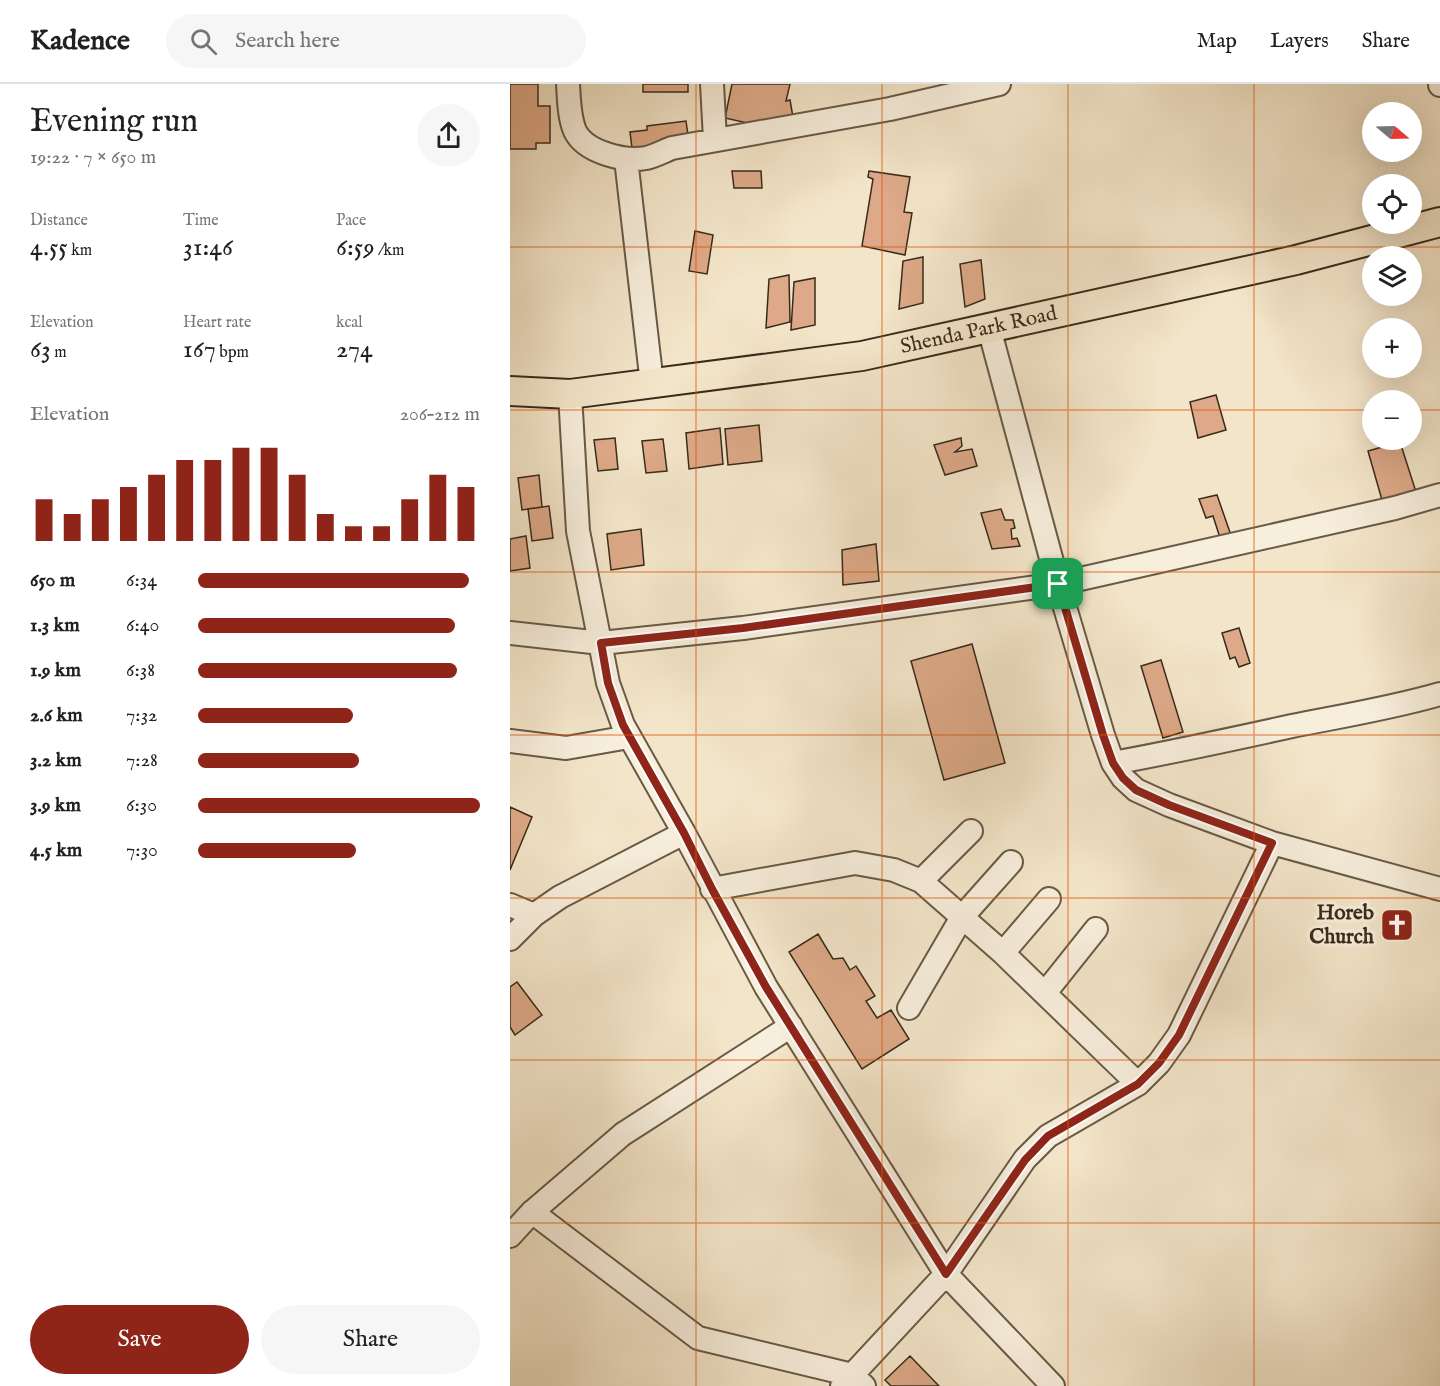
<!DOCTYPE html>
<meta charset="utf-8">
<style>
body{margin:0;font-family:"IM FELL English",serif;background:#f6f6f6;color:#202124;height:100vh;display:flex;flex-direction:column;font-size:22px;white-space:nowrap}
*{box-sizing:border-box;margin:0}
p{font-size:20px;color:#757577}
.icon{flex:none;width:33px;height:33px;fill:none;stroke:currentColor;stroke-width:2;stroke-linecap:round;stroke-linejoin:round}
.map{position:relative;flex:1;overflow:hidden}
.drawer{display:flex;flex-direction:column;background:#fff;width:510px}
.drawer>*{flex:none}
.needle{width:39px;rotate:109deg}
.fabs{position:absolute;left:852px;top:18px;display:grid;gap:12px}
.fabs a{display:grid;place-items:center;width:60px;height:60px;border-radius:50%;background:#fff;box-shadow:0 6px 24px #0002;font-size:30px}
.pin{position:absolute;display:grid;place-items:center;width:51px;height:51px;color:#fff;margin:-26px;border-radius:12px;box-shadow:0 3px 9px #0006}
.round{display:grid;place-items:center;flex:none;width:63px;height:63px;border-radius:32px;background:#f6f6f6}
.head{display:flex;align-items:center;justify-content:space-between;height:102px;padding:0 30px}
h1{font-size:33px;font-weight:600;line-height:45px}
.metrics{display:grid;grid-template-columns:repeat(3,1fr);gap:9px;height:102px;padding:6px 30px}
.metrics div{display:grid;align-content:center}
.metrics b{font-size:26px;font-weight:600}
.metrics small{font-size:16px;font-weight:400}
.metrics p{font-size:16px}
.chart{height:168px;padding:12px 30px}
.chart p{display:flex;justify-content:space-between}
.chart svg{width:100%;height:108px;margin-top:6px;stroke:#8f2418;stroke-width:6}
.primary-button{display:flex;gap:12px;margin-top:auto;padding:12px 30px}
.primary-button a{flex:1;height:69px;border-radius:36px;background:#8f2418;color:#fff;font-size:24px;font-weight:600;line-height:69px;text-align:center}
.primary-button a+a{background:#f6f6f6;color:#202124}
ul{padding:0 30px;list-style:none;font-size:20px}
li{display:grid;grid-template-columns:96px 72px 1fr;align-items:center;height:45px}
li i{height:15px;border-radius:8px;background:#8f2418}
header{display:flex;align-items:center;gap:36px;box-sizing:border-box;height:84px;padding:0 30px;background:#fff;border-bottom:2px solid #e0e0e0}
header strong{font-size:28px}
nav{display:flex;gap:33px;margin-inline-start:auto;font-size:21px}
.search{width:420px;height:54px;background:#f6f6f6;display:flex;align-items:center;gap:15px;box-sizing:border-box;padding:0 21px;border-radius:33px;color:#757577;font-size:22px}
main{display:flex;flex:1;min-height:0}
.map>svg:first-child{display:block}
.building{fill:#dda988;stroke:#382b1b;stroke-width:1.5}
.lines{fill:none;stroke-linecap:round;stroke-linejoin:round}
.minor-casing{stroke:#675a46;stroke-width:26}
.major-casing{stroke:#382b1b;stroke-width:32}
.minor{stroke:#f7eedc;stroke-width:22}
.major{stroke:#f3e5c9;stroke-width:28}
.route-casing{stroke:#fff;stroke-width:12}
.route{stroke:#8f2418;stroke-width:8}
.grid{fill:none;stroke:#df570d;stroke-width:1.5;stroke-opacity:0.55}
.labels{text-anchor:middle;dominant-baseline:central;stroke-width:6;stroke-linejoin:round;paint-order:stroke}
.street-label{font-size:21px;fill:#382b1b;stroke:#f7eedc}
.poi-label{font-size:21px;font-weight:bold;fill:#382b1b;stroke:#f7eedc;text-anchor:end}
</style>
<header>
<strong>Kadence</strong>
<div class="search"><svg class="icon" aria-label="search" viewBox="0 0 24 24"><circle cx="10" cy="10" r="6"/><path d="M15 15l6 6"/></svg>Search here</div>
<nav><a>Map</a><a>Layers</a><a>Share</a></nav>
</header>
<main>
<section class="drawer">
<div class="head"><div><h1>Evening run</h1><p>19:22 · 7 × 650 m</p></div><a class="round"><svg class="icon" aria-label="share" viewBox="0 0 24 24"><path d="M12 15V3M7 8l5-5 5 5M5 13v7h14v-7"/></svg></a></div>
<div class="metrics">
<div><p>Distance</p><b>4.55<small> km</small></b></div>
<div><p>Time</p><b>31:46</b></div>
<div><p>Pace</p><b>6:59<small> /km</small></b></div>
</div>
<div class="metrics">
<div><p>Elevation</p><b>63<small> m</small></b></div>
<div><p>Heart rate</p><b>167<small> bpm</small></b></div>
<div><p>kcal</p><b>274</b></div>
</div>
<div class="chart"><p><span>Elevation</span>206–212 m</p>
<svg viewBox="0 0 160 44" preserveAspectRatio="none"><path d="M5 44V27M15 44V33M25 44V27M35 44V22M45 44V17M55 44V11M65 44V11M75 44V6M85 44V6M95 44V17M105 44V33M115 44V38M125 44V38M135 44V27M145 44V17M155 44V22"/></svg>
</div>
<ul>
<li><b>650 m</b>6:34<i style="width:96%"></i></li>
<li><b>1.3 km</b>6:40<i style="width:91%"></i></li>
<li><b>1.9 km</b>6:38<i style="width:92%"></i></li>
<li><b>2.6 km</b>7:32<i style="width:55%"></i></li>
<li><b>3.2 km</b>7:28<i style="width:57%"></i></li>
<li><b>3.9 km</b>6:30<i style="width:100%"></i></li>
<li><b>4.5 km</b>7:30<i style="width:56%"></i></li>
</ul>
<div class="primary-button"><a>Save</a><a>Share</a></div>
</section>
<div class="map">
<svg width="930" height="1302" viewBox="0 0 930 1302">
<rect width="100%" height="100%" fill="#f3e5c9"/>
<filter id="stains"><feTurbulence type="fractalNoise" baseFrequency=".00333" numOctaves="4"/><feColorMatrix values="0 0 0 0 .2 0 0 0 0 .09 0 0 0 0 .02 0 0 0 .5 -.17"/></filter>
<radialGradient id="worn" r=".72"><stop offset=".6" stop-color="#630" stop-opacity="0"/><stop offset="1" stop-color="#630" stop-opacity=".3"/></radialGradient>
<path class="building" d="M0,0H28V22H40V59H26V65H0Z
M133,0H178V8H133Z
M222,0H280L276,17L280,16L286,50L215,34Z
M176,37L179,58L123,72L120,48L137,46V42Z
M222,87H251L252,104H224Z
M359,87L400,93L394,128L402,129L395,171L352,162L363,95L358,93Z
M185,147L203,151L197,190L179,187Z
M413,173V219L389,225L393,177Z
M471,176L475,215L455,223L450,180Z
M279,191L280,238L256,244L259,195Z
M305,194V241L281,246L284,198Z
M706,311L716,346L688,354L680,318Z
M249,341L252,377L218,381L215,345Z
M210,344L213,380L179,385L176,349Z
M105,354L108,385L88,387L84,356Z
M451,354L452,362L445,368L462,365L467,382L435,391L424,361Z
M153,355L157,387L136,389L132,357Z
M890,358L907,411L874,423L858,367Z
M29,391L32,423L12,426L8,394Z
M707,411L723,457L712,460L703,432L696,434L689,415Z
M39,422L43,454L22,457L18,425Z
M491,425L495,436H503L505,444L501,445L502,455L507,454L510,462L482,465L471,429Z
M131,445L134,481L101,486L97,450Z
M16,452L20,484L0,487V455Z
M366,460L369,497L333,501L332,466Z
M729,544L740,579L729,583L725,573L720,575L712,549Z
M462,560L495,679L434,696L401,577Z
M651,576L673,648L653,654L631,582Z
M0,723L22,733L0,786Z
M308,850L323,875L333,874L340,886L346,882L365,912L356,917L367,934L381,926L399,955L352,985L279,868Z
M7,898L32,931L5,951L0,943V903Z
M400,1272L429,1302H381L375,1296Z"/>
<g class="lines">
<g class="minor-casing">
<path id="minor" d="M58,0C59,15 59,33 65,47C75,68 114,78 136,74C145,72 154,67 162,64L380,25L489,0
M202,0L205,55
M930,0V1
M116,75L142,300
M479,244L548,500L593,651L603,679L613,694L626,706L659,721L762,759L930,805
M60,310L68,447L98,599L113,641L174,749L256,903L436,1190L543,1302
M0,549L91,559L233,544L548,500L885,424L930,411
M0,657L56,664L119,653
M603,679C663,668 723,655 782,642C832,632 882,624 930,610
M411,797L461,747
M202,805L345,779L384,786L411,797L493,869L628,1000
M0,821L24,831
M0,855L24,831L50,813L174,749
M493,869L539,815
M535,909L586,845
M399,924L452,833L501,778
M22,1128L188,1254L342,1291L354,1302
M0,1152L22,1128L113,1050L281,942
M332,1302L436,1190L515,1075L538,1052L628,1000L649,979L669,951L762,759"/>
</g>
<g class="major-casing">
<g id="major">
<path id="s1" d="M0,307L60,310L352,272L786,176L930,138"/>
</g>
</g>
<use href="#minor" class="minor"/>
<use href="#major" class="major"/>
</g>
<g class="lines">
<g class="route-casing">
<path id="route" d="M548,500L593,651L603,679L613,694L626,706L659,721L762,759L669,951L649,979L628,1000L538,1052L515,1076L436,1190L256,903L202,805L174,749L113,641L98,599L91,559L233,544Z"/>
</g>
<use href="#route" class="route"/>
</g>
<path class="grid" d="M186,0V1302M372,0V1302M558,0V1302M744,0V1302M0,163H930M0,326H862M902,326H930M0,488H930M0,651H930M0,814H930M0,976H930M0,1139H930"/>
<defs>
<g id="church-square" transform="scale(1.725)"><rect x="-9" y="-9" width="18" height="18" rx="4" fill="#8f2418" stroke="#f7eedc"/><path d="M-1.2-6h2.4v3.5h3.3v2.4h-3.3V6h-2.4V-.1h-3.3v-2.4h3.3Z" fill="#fff"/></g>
</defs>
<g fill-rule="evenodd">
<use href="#church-square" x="887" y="841"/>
</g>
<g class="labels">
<g class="street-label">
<text stroke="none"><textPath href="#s1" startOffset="474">Shenda Park Road</textPath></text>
</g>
<g class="poi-label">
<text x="864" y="829">Horeb<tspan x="864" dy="24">Church</tspan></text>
</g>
</g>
<rect width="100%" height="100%" filter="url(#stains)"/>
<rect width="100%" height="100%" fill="url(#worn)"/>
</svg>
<div class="fabs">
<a><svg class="needle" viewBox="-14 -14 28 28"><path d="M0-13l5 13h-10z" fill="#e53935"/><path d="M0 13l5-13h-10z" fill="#757577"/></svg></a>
<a><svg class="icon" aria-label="locate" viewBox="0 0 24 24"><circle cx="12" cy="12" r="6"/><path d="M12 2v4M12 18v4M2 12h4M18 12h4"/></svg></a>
<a><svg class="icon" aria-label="layers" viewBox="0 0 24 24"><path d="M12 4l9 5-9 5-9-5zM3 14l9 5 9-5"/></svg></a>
<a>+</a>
<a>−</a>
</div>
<div class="pin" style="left:548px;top:500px;background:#1e9e55"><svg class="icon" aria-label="arrive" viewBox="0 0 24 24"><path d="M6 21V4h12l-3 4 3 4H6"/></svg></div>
</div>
</main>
